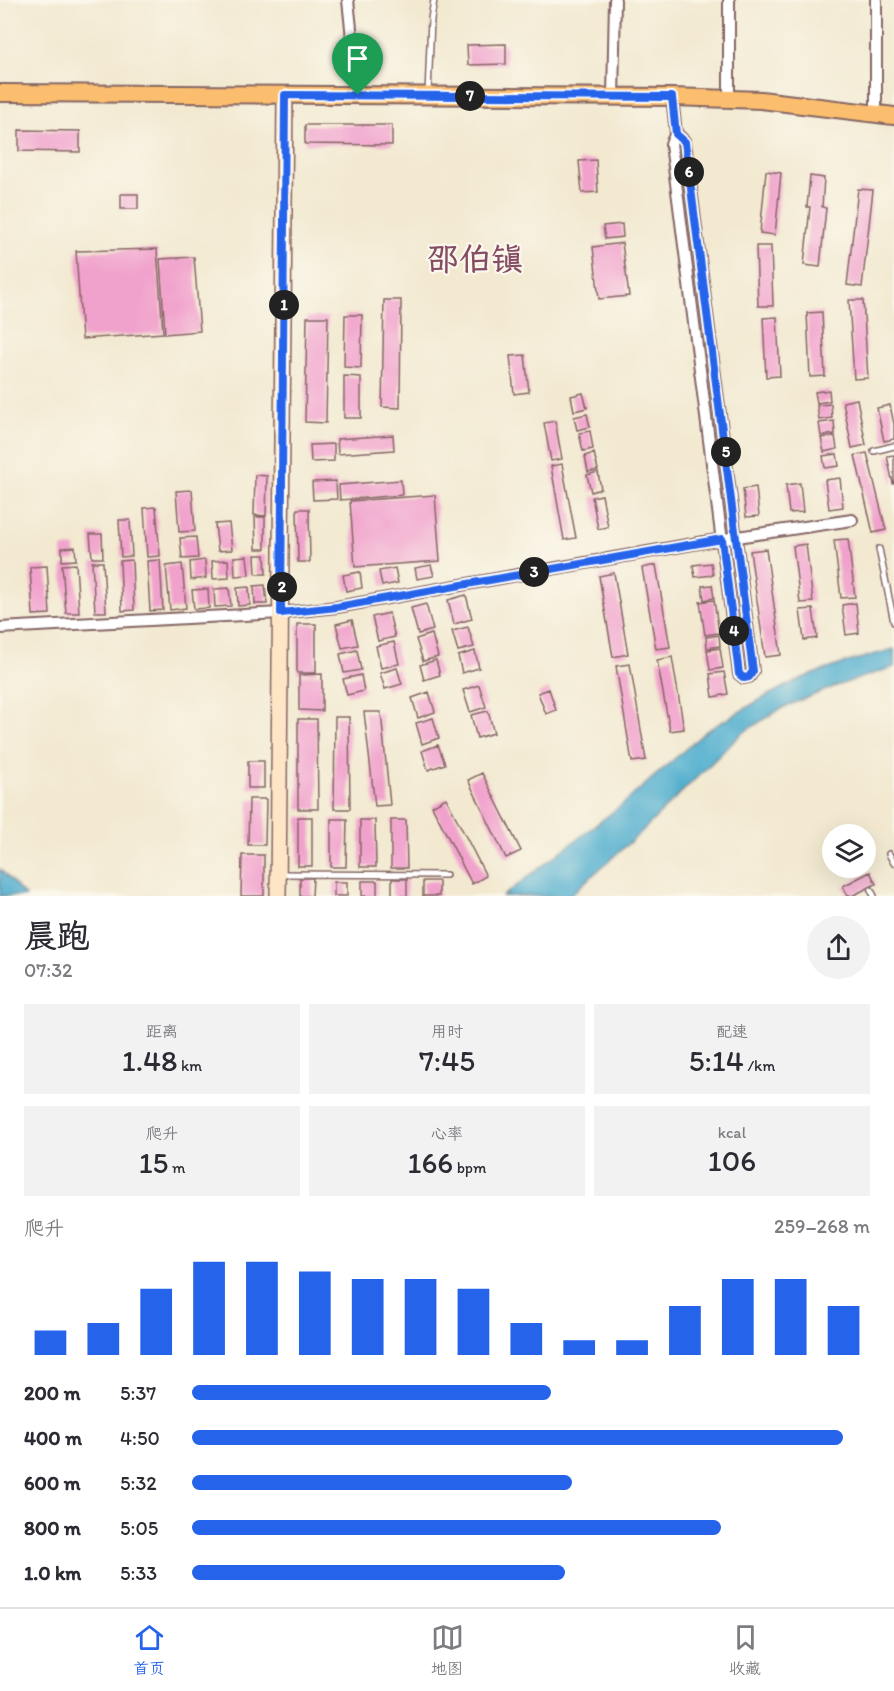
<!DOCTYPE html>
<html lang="zh">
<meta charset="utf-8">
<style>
body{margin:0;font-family:Itim,"LXGW WenKai TC",sans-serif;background:#f2f2f3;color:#2b2b33;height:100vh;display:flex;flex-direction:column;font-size:22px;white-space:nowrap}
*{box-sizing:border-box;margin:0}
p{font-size:20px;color:#7c7c81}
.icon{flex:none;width:33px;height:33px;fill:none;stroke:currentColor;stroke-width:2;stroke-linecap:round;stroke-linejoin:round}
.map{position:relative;height:896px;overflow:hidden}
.panel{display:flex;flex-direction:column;background:#fff;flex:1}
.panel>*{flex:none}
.tools{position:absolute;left:822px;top:824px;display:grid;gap:12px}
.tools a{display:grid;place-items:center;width:54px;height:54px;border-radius:50%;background:#fff;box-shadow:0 6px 24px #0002;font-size:30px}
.pin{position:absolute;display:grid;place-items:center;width:51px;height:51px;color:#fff;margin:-62px -26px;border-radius:50% 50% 50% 0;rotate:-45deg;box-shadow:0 0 6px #0007}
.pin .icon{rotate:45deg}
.km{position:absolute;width:30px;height:30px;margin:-15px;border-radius:50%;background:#222;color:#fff;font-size:16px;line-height:30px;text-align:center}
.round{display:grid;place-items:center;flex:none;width:63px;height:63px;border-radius:32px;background:#f2f2f3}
.headline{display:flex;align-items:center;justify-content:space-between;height:102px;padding:0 24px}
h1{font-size:33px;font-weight:600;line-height:45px}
.metrics{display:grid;grid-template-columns:repeat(3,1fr);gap:9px;height:102px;padding:6px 24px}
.metrics div{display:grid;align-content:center;border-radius:0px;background:#f2f2f3;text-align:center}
.metrics b{font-size:30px;font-weight:600}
.metrics small{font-size:16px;font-weight:400}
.metrics p{font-size:16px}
.chart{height:168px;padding:12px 24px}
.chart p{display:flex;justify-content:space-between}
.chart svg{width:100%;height:108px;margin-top:6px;stroke:#2563eb;stroke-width:6}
ul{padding:0 24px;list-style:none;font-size:20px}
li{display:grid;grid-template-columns:96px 72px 1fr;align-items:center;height:45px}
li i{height:15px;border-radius:8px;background:#2563eb}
.menu{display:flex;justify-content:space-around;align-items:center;height:84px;border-top:2px solid #e1e1e2;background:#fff;font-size:16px;color:#7c7c81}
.menu a{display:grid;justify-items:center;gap:3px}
.menu .active{color:#2563eb}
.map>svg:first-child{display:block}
.water{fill:#4faece;stroke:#4c667c;stroke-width:1.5}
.building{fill:#f1a2cc}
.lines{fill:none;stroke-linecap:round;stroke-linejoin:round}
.lane-casing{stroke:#856665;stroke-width:8}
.street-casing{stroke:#856665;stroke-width:14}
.secondary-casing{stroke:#856665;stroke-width:18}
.primary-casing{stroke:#856665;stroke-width:20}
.lane{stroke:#fff;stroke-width:5}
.street{stroke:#fff;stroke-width:10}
.secondary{stroke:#fde5c5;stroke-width:15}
.primary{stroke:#fbbe6e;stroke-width:16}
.route-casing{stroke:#fff;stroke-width:12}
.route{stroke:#2563eb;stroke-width:8}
.labels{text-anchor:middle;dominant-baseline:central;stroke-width:4.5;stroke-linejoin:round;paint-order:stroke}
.district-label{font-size:32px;font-weight:bold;fill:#844d63;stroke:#fbf7ec}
</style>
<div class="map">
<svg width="894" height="896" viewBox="0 0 894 896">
<rect width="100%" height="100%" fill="#fbf7ec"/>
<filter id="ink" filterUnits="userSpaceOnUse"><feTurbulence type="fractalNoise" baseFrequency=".0167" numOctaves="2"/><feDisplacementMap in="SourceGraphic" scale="12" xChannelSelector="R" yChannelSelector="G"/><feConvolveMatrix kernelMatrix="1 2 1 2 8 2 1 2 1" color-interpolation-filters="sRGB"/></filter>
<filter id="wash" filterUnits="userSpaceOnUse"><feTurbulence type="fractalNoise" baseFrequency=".008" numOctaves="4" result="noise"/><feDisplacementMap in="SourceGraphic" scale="24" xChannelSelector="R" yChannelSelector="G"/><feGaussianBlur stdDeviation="1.35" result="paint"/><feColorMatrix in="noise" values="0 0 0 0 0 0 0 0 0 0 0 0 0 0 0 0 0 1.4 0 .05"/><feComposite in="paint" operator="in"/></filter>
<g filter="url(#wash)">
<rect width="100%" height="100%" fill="#f2e9d0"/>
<path class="water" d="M894,649V667L836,686L782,708L742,733L637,836L569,896H503L623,804L706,731L770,694L805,677L848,662Z
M0,869L25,896H0Z"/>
<g id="blocks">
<path class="building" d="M506,44V64L468,65L467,45Z
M305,125H392V145L305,144Z
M19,130L80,131V152L19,151Z
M596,160L598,192L582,193L579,161Z
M766,171L781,173L775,235L760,233Z
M810,176L824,178L822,207L826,208L820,267L804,265L810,207H807Z
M858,189L873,190L862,287L847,285Z
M121,194H138V209H121Z
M622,224L623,237L605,239L603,226Z
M622,243L629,296L599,299L593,247Z
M756,246H771L773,306H758Z
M157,249L163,333L82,339L76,251Z
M194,257L200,331L165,334L160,259Z
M384,300H401L400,408L382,407Z
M849,300H863L868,378L854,379Z
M822,312L825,376L810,377L807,313Z
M345,315H362L361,368L344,367Z
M307,317H328L326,423L305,422Z
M777,317L780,376L766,377L763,318Z
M525,355L529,392L514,394L510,356Z
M344,376L361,377V418H344Z
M829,390L830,401L817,403L815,392Z
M583,393L587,408L574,411L571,396Z
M857,399L866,445L852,448L843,402Z
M831,404L832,418L819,420L817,405Z
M890,405L894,424V439L884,441L877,408Z
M587,414L590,427L577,430L574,417Z
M555,421L562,459L551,461L544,423Z
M834,421L835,434L821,436L819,423Z
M590,431L593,449L583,451L579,433Z
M393,435L394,450L338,454L337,439Z
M835,436L837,449L824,452L821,438Z
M334,444V461L311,462L310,445Z
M594,453L598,470L588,472L585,456Z
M867,453L886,530L873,533L855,455Z
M837,454L839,466L825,468L823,456Z
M894,455V484H893L887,456Z
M562,464L576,538L564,540L551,466Z
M598,472L601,489L591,492L587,475Z
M255,475L267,476L266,516L254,515Z
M840,478L843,507L829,509L825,480Z
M401,480L402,495L340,500L339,485Z
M336,481L337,499L313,500L312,482Z
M800,483L803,512L789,513L786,485Z
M756,487L759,516L746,517L743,489Z
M192,490L195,531L179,532L176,491Z
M435,495L440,561L355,567L350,501Z
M602,495L608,527L598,529L592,497Z
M156,507L160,556L147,557L144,508Z
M297,509H309L310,562H298Z
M255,517H265V549H256Z
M119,520H130L132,556L121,557Z
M229,523L232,550L218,551L215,524Z
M90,534H102L103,558H92Z
M196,537L198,558L182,559L180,538Z
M848,539L855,597L841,598L834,540Z
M806,544L813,602L800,603L793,546Z
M75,547L76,560L62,561V548Z
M766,549L781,655L765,657L750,551Z
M255,555H265L266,574H256Z
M247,556L249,575L235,576L234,557Z
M132,560L134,610L122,611L120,561Z
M160,560L163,610L150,611L147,561Z
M205,560L206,578L191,580L190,562Z
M228,560L229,578L213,579L212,561Z
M92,562H103L106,612H95Z
M711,563L713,575L695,577L693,565Z
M76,564L79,613H66L62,565Z
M182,564L186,608L170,610L166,566Z
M431,565L434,576L417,579L415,568Z
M656,565L670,647L656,649L642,568Z
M47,566L50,614L33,615L30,567Z
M395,568L398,583L382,586L379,571Z
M360,572L362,588L346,591L343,575Z
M614,573L628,654L613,657L599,576Z
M265,585L267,604H255L254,586Z
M712,585L714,598L704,600L702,586Z
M249,587L250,605L238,606L237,588Z
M229,588L231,606L215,607L214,589Z
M208,589L209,608L194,609L192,590Z
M466,595L472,619L454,624L448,600Z
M714,600L719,633L705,635L700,602Z
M856,603L859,633L846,635L842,605Z
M426,604L433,630L418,634L411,608Z
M813,609L817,638L804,640L800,610Z
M389,613L395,637L378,641L372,617Z
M352,620L358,645L342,648L336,624Z
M297,624H316V673H297Z
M468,627L474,647L458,651L452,631Z
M432,634L438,657L423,661L416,639Z
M719,635L720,646L707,648L706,637Z
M394,642L399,664L381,668L376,646Z
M720,648L723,668L710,670L707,650Z
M357,650L361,670L344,673L340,654Z
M475,651L479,668L462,673L458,656Z
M672,657L684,729L670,731L657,660Z
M436,660L440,675L424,680L420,665Z
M630,664L646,760L632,762L616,666Z
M397,668L402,684L385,689L380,673Z
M724,672L728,694L713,697L710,674Z
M322,674V711L299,710V675Z
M361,675L364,691L347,695L343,679Z
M479,685L486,707L470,712L463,690Z
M549,689L556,710L546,714L538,693Z
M429,692L435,712L418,718L412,698Z
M488,711L494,733L477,738L471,715Z
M364,712H381L390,805L375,806Z
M335,717H349L350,809H334Z
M433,718L439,738L422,744L416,723Z
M298,719H317L318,809H298Z
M438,745L445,764L428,770L422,751Z
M248,761H264V788H248Z
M482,773L521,851L506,858L468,780Z
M446,798L486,876L472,884L432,806Z
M249,799H266L265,845H248Z
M298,817H312V866H298Z
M331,819H347L346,867H331Z
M360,820H375L376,867H360Z
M391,820H406L407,868H391Z
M242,855H264V896H241Z
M870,872L876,884L852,896H848L843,886Z
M300,878H313L312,896H300Z
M392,879H407V896H392Z
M362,881H377V896H362Z
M423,881H439V896H423Z
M334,882H347V896H334Z"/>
</g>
</g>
<g filter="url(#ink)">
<use href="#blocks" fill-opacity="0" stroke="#856665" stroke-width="1.5"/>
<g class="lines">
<g class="lane-casing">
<path id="lane" d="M428,94L431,19L434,0
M874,451L894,446
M879,549L894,622
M889,854L894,863
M281,874L446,875
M871,890L874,896"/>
</g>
<g class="street-casing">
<path id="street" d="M348,0L358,95
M613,97L615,0
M672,97L676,133
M729,99V0
M876,114V0
M676,133L685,142L753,671L749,677L744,678L739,674L671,144Z
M0,628L281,613L337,607L704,542L852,520"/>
</g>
<g class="secondary-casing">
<path id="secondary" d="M278,896L285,95"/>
</g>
<g class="primary-casing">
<path id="primary" d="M0,93L672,97L761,100L894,116"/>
</g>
<use href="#lane" class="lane"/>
<use href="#street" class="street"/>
<use href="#secondary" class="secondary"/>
<use href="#primary" class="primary"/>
</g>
</g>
<g class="lines" filter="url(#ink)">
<g class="route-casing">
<path id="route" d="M285,95L672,97L676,134L685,142L753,671L749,677L744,678L739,674L722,539L337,607L281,613Z"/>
</g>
<use href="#route" class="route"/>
</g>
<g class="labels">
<g class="district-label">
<text x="475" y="259">邵伯镇</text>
</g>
</g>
</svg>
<div class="tools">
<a><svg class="icon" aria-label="layers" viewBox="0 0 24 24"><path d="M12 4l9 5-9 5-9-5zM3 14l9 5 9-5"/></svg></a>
</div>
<div class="pin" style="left:358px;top:95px;background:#1e9e55"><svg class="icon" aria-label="arrive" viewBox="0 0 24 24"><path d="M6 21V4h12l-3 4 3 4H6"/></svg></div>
<b class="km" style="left:284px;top:305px">1</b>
<b class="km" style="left:282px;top:587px">2</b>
<b class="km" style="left:534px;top:572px">3</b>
<b class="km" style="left:734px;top:631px">4</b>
<b class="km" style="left:726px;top:452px">5</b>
<b class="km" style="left:689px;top:172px">6</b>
<b class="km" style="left:470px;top:96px">7</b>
</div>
<section class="panel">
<div class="headline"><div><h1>晨跑</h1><p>07:32</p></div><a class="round"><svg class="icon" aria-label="share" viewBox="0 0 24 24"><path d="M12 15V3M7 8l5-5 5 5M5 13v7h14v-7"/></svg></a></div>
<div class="metrics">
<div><p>距离</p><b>1.48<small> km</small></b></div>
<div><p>用时</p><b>7:45</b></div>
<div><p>配速</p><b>5:14<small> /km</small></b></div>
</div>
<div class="metrics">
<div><p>爬升</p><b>15<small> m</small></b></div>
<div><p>心率</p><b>166<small> bpm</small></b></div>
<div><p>kcal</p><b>106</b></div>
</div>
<div class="chart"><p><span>爬升</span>259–268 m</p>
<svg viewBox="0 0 160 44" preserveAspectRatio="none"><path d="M5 44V34M15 44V31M25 44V17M35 44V6M45 44V6M55 44V10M65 44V13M75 44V13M85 44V17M95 44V31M105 44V38M115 44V38M125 44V24M135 44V13M145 44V13M155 44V24"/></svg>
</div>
<ul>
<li><b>200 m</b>5:37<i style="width:53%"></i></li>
<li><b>400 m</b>4:50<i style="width:96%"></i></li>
<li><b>600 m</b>5:32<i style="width:56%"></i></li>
<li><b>800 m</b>5:05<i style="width:78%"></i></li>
<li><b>1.0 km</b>5:33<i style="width:55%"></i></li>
</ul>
</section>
<nav class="menu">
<a class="active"><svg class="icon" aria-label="home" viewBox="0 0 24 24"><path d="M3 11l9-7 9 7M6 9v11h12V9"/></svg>首页</a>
<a><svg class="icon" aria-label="map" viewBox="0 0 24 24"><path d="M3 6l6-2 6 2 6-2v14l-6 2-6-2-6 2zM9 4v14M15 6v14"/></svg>地图</a>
<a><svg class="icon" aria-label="saved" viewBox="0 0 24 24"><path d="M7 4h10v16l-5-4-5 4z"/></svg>收藏</a>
</nav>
